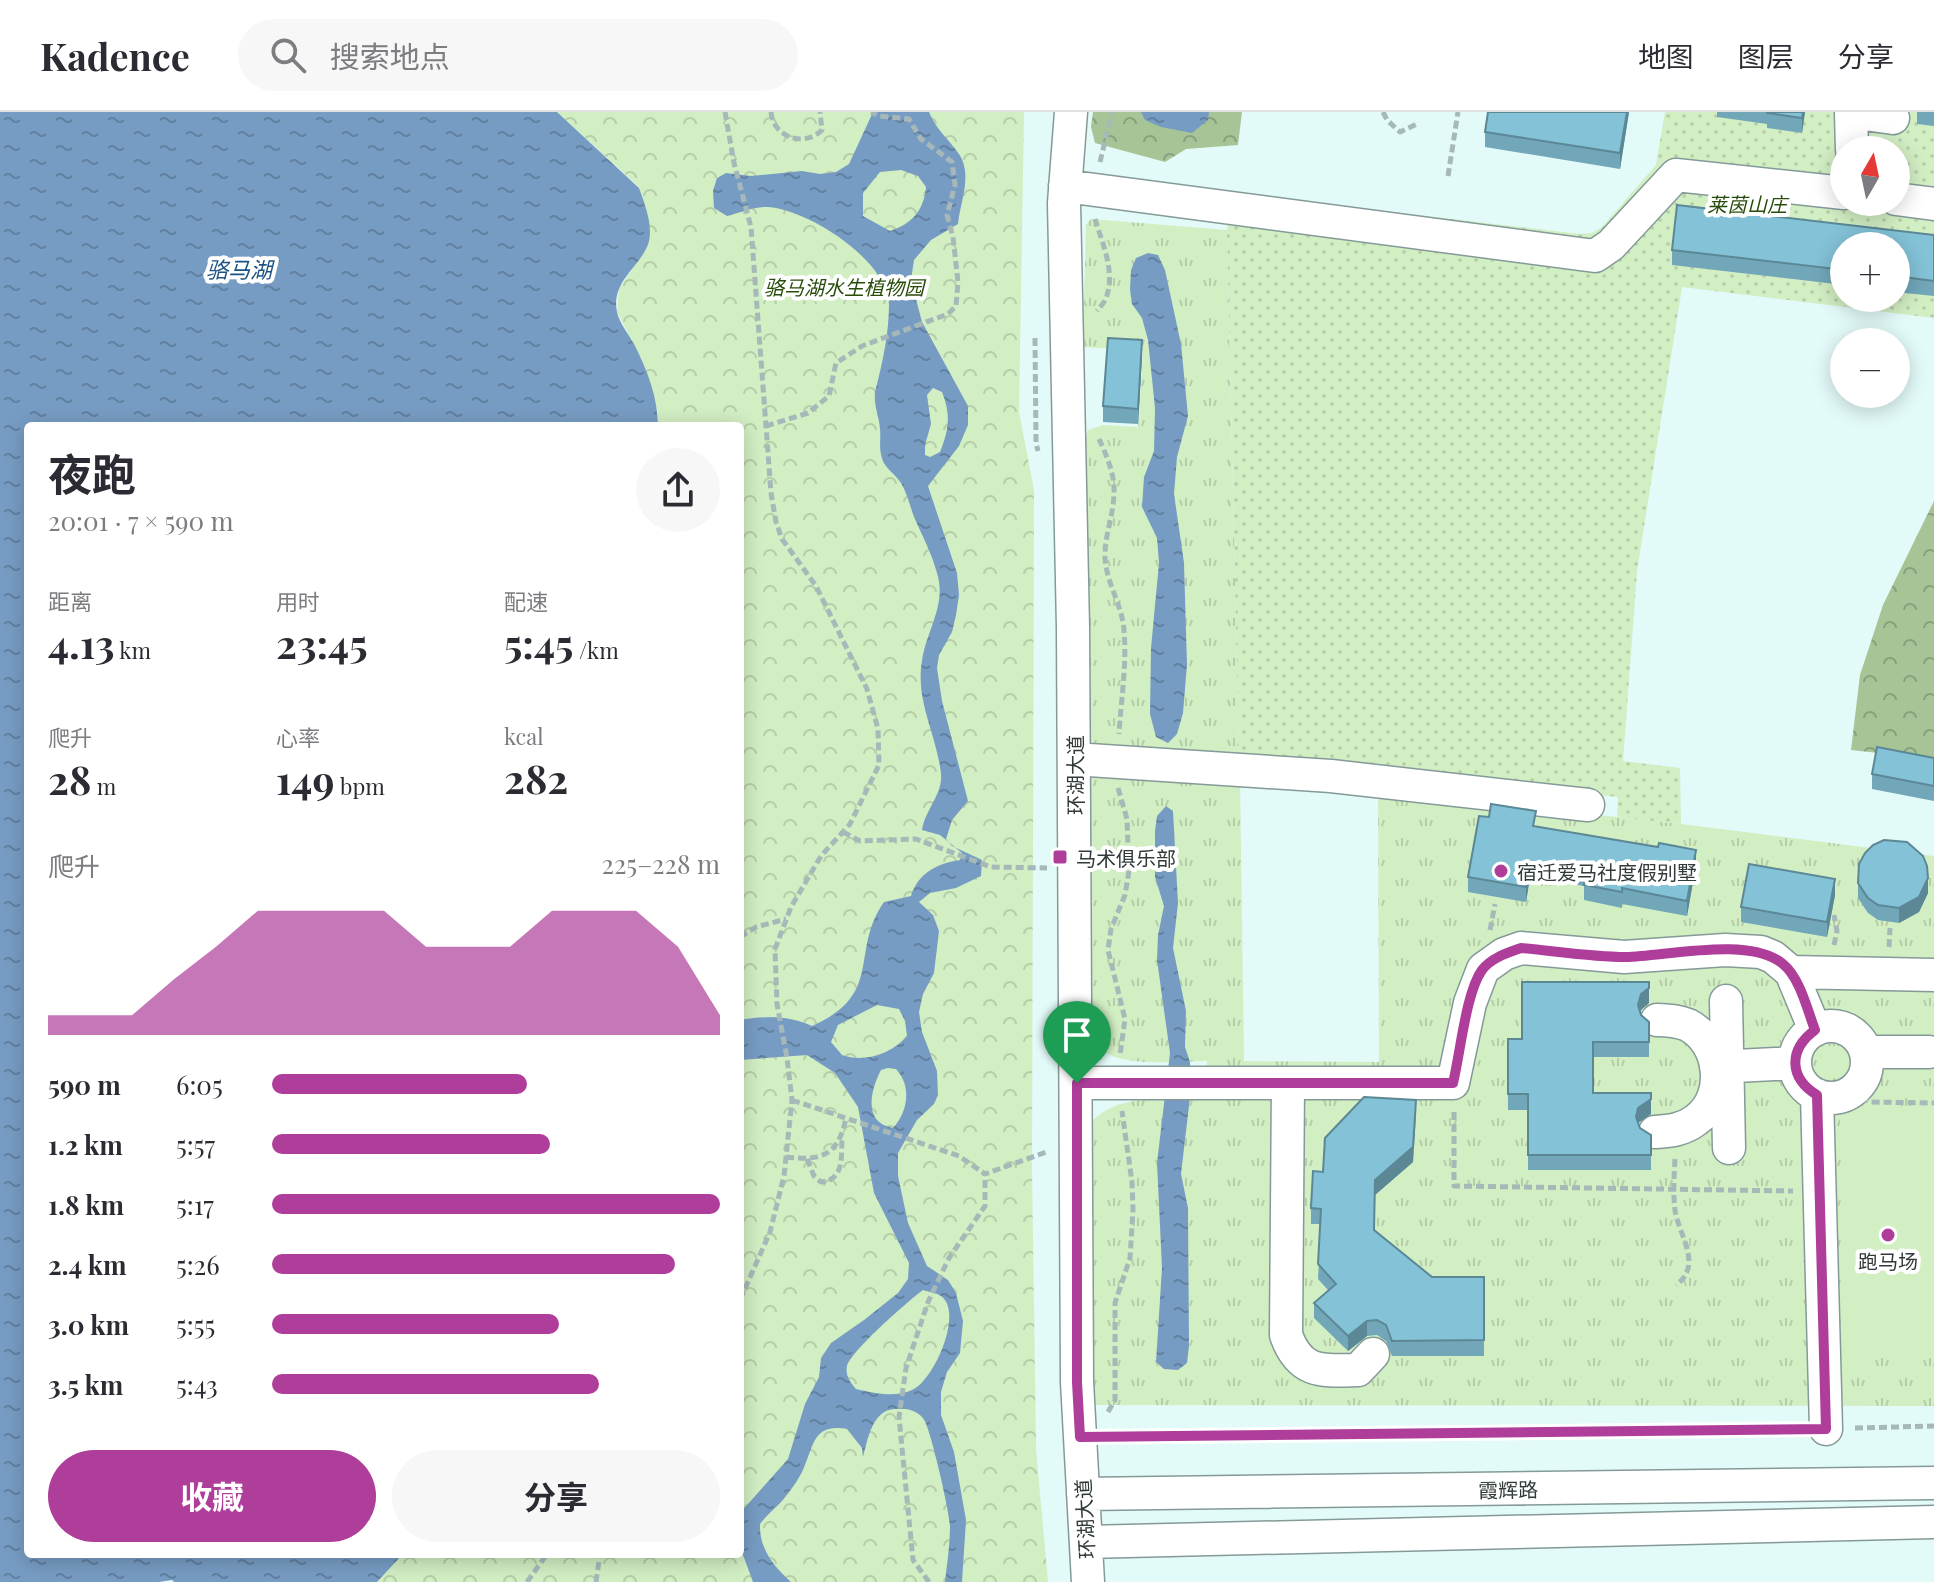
<!DOCTYPE html>
<html lang="zh">
<meta charset="utf-8">
<style>
body{margin:0;font-family:"Playfair Display","Noto Sans SC",serif;background:#f7f7f7;color:#2b2b33;height:100vh;display:flex;flex-direction:column;font-size:30px;white-space:nowrap}
*{box-sizing:border-box;margin:0}
p{font-size:26px;color:#7c7c81}
.icon{flex:none;width:44px;height:44px;fill:none;stroke:currentColor;stroke-width:2;stroke-linecap:round;stroke-linejoin:round}
.map{position:relative;flex:1;overflow:hidden}
.side{position:absolute;left:24px;top:310px;width:720px;height:1136px;display:flex;flex-direction:column;background:#fff;border-radius:8px;box-shadow:0 4px 20px #0003}
.side>*{flex:none}
.needle{width:52px;rotate:9deg}
.fabs{position:absolute;left:1830px;top:24px;display:grid;gap:16px}
.fabs a{display:grid;place-items:center;width:80px;height:80px;border-radius:50%;background:#fff;box-shadow:0 4px 20px #0003;font-size:40px}
.pin{position:absolute;display:grid;place-items:center;width:68px;height:68px;color:#fff;margin:-82px -34px;border-radius:50% 50% 50% 0;rotate:-45deg;box-shadow:0 0 8px #0007}
.pin .icon{rotate:45deg}
.round{display:grid;place-items:center;flex:none;width:84px;height:84px;border-radius:42px;background:#f7f7f7}
.head{display:flex;align-items:center;justify-content:space-between;height:136px;padding:0 24px}
h1{font-size:44px;font-weight:700;line-height:60px}
.stats{display:grid;grid-template-columns:repeat(3,1fr);gap:12px;height:136px;padding:8px 24px}
.stats div{display:grid;align-content:center}
.stats b{font-size:40px;font-weight:700}
.stats small{font-size:22px;font-weight:400}
.stats p{font-size:22px}
.chart{height:224px;padding:16px 24px}
.chart p{display:flex;justify-content:space-between}
.chart svg{width:100%;height:144px;margin-top:8px;fill:#ae3e9a;opacity:.7}
.cta{display:flex;gap:16px;margin-top:auto;padding:16px 24px}
.cta a{flex:1;height:92px;border-radius:48px;background:#ae3e9a;color:#fff;font-size:32px;font-weight:700;line-height:92px;text-align:center}
.cta a+a{background:#f7f7f7;color:#2b2b33}
ul{padding:0 24px;list-style:none;font-size:26px}
li{display:grid;grid-template-columns:128px 96px 1fr;align-items:center;height:60px}
li i{height:20px;border-radius:10px;background:#ae3e9a}
header{display:flex;align-items:center;gap:48px;box-sizing:border-box;height:112px;padding:0 40px;background:#fff;border-bottom:2px solid #e1e1e2}
header strong{font-size:38px}
nav{display:flex;gap:44px;margin-inline-start:auto;font-size:28px}
.search{width:560px;height:72px;background:#f7f7f7;display:flex;align-items:center;gap:20px;box-sizing:border-box;padding:0 28px;border-radius:44px;color:#7c7c81;font-size:30px}
.map>svg:first-child{display:block}
.grass{fill:url(#grass-tufts)}
.forest{fill:url(#forest-crowns)}
.park{fill:url(#park-crowns)}
.garden{fill:url(#garden-dots);fill-rule:evenodd}
.pitch{fill:#d2eec3}
.water{fill:url(#water-ripples);fill-rule:evenodd}
.lines{fill:none;stroke-linecap:round;stroke-linejoin:round}
.minor-casing{stroke:#849a98;stroke-width:35}
.path{stroke:#a6b9b8;stroke-width:5;stroke-dasharray:8 4;stroke-linecap:butt}
.minor{stroke:#fff;stroke-width:32}
.wall{fill:#71a7b9}
.shaded-wall{fill:#5c8896}
.building{fill:#83c2d7;stroke:#5c8896;stroke-width:2}
.route-casing{stroke:#fff;stroke-width:16}
.route{stroke:#ae3e9a;stroke-width:10}
.poi-dot{fill:#ae3e9a;stroke:#fff;stroke-width:3}
.labels{text-anchor:middle;dominant-baseline:central;stroke-width:8;stroke-linejoin:round;paint-order:stroke}
.park-label{font-size:20px;font-style:italic;fill:#284c0a;stroke:#fff}
.street-label{font-size:20px;fill:#313a3a;stroke:#fff}
.poi-label{font-size:20px;fill:#313a3a;stroke:#fff;text-anchor:start}
.water-label{font-size:22px;font-style:italic;fill:#1c5385;stroke:#fff}
</style>
<header>
<strong>Kadence</strong>
<div class="search"><svg class="icon" aria-label="search" viewBox="0 0 24 24"><circle cx="10" cy="10" r="6"/><path d="M15 15l6 6"/></svg>搜索地点</div>
<nav><a>地图</a><a>图层</a><a>分享</a></nav>
</header>
<div class="map">
<svg width="1934" height="1470" viewBox="0 0 1934 1470">
<defs>
<pattern id="grass-tufts" width="24" height="20" patternUnits="userSpaceOnUse" patternTransform="scale(2)"><rect width="24" height="20" fill="#d2eec3"/><path d="M3 7l-1-3M5 7V3M7 7l1-3M15 17l-1-3M17 17v-4M19 17l1-3" fill="none" stroke="#b5cda8"/></pattern>
<pattern id="forest-crowns" width="20" height="18" patternUnits="userSpaceOnUse" patternTransform="scale(2)"><rect width="20" height="18" fill="#a6c496"/><path d="M2 6a3 3 0 1 1 6 0M12 15a3 3 0 1 1 6 0" fill="none" stroke="#88a07b"/></pattern>
<pattern id="park-crowns" width="20" height="18" patternUnits="userSpaceOnUse" patternTransform="scale(2)"><rect width="20" height="18" fill="#d2eec3"/><path d="M2 6a3 3 0 1 1 6 0M12 15a3 3 0 1 1 6 0" fill="none" stroke="#b5cda8"/></pattern>
<pattern id="garden-dots" width="8" height="8" patternUnits="userSpaceOnUse" patternTransform="scale(2)"><rect width="8" height="8" fill="#d2eec3"/><path d="M2 2h.1M6 6h.1" fill="none" stroke="#b5cda8" stroke-width="1.8" stroke-linecap="round"/></pattern>
<pattern id="water-ripples" width="26" height="14" patternUnits="userSpaceOnUse" patternTransform="scale(2)"><rect width="26" height="14" fill="#779cc3"/><path d="M2 4q2-2 4 0t4 0M15 11q2-2 4 0t4 0" fill="none" stroke="#62809f"/></pattern>
</defs>
<rect width="100%" height="100%" fill="#e2faf8"/>
<path class="grass" d="M1091,107L1227,118L1239,648L1090,637L1087,625L1086,325L1088,318L1103,313L1138,315L1143,239L1083,235L1086,113Z
M1097,660L1240,670L1244,949L1379,950L1378,679L1681,712L1934,744V1294L1092,1293L1089,1013C1118,977 1168,991 1208,986L1207,949C1180,949 1116,957 1098,934C1093,927 1091,918 1089,910L1086,666Z"/>
<path class="forest" d="M1093,0H1242L1238,33L1186,37L1165,50L1095,31L1091,15Z
M1934,389V647L1851,638L1860,563L1883,493Z"/>
<path class="park" d="M557,0H1024L1019,300L1034,378L1032,1058L1036,1337L1048,1470H377L403,1442H740V314H658V300L643,250L617,200L619,177L647,135L639,75Z"/>
<path class="garden" d="M1665,0H1934V206L1682,175L1637,459L1623,649L1680,656L1681,712L1617,705L1618,685L1239,648L1227,118L1232,81L1580,122L1592,121L1602,115L1656,53ZM1844,38H1896V90H1844ZM1844,134H1896V186H1844Z"/>
<path class="pitch" d="M1934,1001V1242L1846,1244L1840,1003Z"/>
<path class="water" d="M0,0H557L639,76C645,93 655,117 647,135C637,157 611,171 617,200C619,210 629,223 634,232C647,257 658,286 658,314H28V1442H403L377,1470H174L172,1468L159,1470H0Z
M873,0H929C936,18 949,27 959,42C973,63 960,90 958,112L931,128L914,148L911,168L922,210L968,294V313L959,334L928,374L957,461L959,483L956,503L952,520L939,543L937,556L942,589L968,689L952,708L946,727L952,734L982,748L981,764L956,776L930,781L919,790L933,803L939,819L934,861L923,882L919,900L922,920L937,959L938,983L934,992L917,1008L898,1041V1064L908,1111L927,1154L948,1168L956,1181L963,1209L960,1241L947,1260L941,1280V1303L954,1340L966,1408L962,1470H945C947,1452 950,1433 950,1414C950,1402 930,1313 923,1306C915,1297 905,1296 895,1297C872,1298 868,1327 863,1345L862,1336L847,1317C813,1311 814,1333 803,1358C799,1366 792,1377 786,1384C779,1394 768,1401 760,1412C759,1436 773,1454 791,1470H753L740,1435V1401L788,1347L805,1292L819,1265L821,1246L831,1231L864,1208L898,1181L908,1167L909,1151L874,1081L858,995L835,961L807,943L740,948V908C764,904 789,903 812,914C885,882 849,840 884,790L911,784C918,761 938,751 960,748L962,741L940,723L922,718C925,698 943,682 941,662C937,623 915,589 922,549C926,519 947,493 937,461C932,442 922,423 914,405C910,394 907,381 901,371C894,360 883,356 881,342C879,334 881,325 880,317C879,303 872,290 876,276C883,249 889,220 889,192C887,148 809,98 768,95C755,94 739,101 727,104L714,96L713,79L717,66L726,61L751,64L802,59L820,62L836,60L849,52ZM901,58L918,64L926,75C924,98 912,112 890,119L863,104V81L880,60ZM933,276L942,280C951,302 949,318 940,340L930,345L925,343V333L931,312L927,283ZM877,893L899,897L905,909L907,924C892,942 864,951 842,943L831,930L838,913ZM888,956L896,957C912,974 908,1000 893,1016C863,1011 870,979 881,958ZM923,1178C928,1180 937,1181 941,1184C964,1200 934,1269 912,1278C895,1286 873,1281 856,1277C850,1270 845,1263 847,1254C851,1239 908,1189 923,1178Z
M1141,0H1209L1208,8L1192,21L1161,15L1145,8Z
M1148,141L1158,143L1165,158L1181,232L1188,304L1177,345L1174,382L1184,451L1187,553L1183,601L1177,622L1168,631L1156,625L1150,602L1151,536L1159,451L1157,426L1142,395L1144,365L1154,339L1155,296L1148,228L1142,206L1132,192L1130,178L1131,158L1136,146Z
M1166,694L1173,699L1178,791L1173,836L1186,899L1185,935L1190,950V985L1181,1062L1188,1096L1189,1234L1187,1251L1178,1258L1164,1257L1156,1250L1162,1156L1157,1051L1170,941L1157,848L1158,823L1164,794L1155,765V719L1157,704Z"/>
<g class="lines">
<g class="minor-casing">
<path id="minor" d="M1071,0L1064,91L1073,516L1077,1270L1088,1470
M1851,0L1893,6
M1851,0L1852,38
M1065,74L1595,144L1611,133L1676,63L1844,81
M1896,87L1934,92
M1074,647L1331,664L1588,693
M1791,860L1934,863
M1726,889L1729,1036
M1795 950a36 36 0 1 1 72 0a36 36 0 1 1-72 0Z
M1866,940H1929
M1716,955L1795,951
M1077,971H1453L1470,891L1483,857L1504,842L1521,836L1624,845L1725,838L1761,840L1773,845L1791,860L1815,918
M1288,971L1286,1223C1300,1262 1322,1259 1358,1258L1373,1242
M1817,983L1826,1317
M1655,1020C1670,1019 1683,1018 1696,1008C1728,985 1722,931 1688,913C1678,909 1668,908 1657,908
M1083,1382L1934,1371
M1086,1430L1934,1410"/>
</g>
<path class="path" d="M725,0L734,51L751,115L771,381L776,410L782,427L816,474L867,577L878,617L879,653L850,712L821,744L791,795L775,837L777,892L787,946L792,988L784,1064L770,1120L740,1188
M771,0C773,25 804,36 822,18L820,0
M1383,0L1387,8L1400,20L1417,12
M1100,50L1112,0
M1448,64L1458,0
M1095,107C1102,130 1115,159 1107,183C1106,189 1100,195 1097,199
M1035,226L1036,331L1038,339
M766,314L808,301L829,284L836,251L862,234L948,202L956,194L958,170L953,125L947,103L955,73L952,50L921,27L909,7L879,4L871,0
M1099,327C1106,342 1115,363 1114,380C1114,403 1104,424 1105,447C1107,472 1122,493 1124,518C1127,553 1121,588 1119,622
M1118,676L1127,707L1129,759L1125,783L1111,817L1108,838L1125,907L1120,943
M843,720L860,729L916,727L991,755L1047,756
M1490,818L1495,792
M740,825L756,815L786,807
M1834,833L1837,819L1834,803
M1889,835L1890,816
M1850,980L1870,990L1934,991
M792,988L959,1044L985,1062L1049,1039
M1454,1000V1074L1793,1079
M786,1045C822,1049 838,1044 846,1006
M807,1047L814,1064L821,1070C845,1068 841,1044 842,1025
M1675,1047C1674,1064 1673,1081 1675,1098C1678,1122 1704,1153 1676,1173
M1108,1300L1115,1288V1191L1130,1146L1133,1098L1132,1070L1122,999
M1855,1316L1934,1314
M1107,1325L1797,1317
M527,1470L547,1442
M596,1470L600,1442
M929,1470L913,1448L899,1305L906,1256L928,1190L949,1146L985,1094V1062"/>
<use href="#minor" class="minor"/>
</g>
<path class="wall" d="M1488,0H1629L1620,57L1485,35V20Z
M1717,0H1805L1802,21L1767,16V12L1717,5Z
M1917,0H1934V14L1917,12Z
M1934,123V184L1896,180V134H1844V173L1672,153V138Z
M1142,243L1138,312L1103,310V294Z
M1934,646V689L1872,677V662Z
M1536,714L1696,753L1687,804L1622,792V796L1584,788V774L1530,765L1526,790L1468,780V765Z
M1858,771L1928,781L1919,800L1899,811L1878,808L1868,801L1858,786Z
M1835,783L1827,825L1741,810V795Z
M1649,891L1641,898L1640,901L1649,910V945H1593V981L1651,1002L1638,1011L1640,1016L1651,1023V1058H1528V998H1508V927H1522Z
M1416,1004L1413,1050L1375,1083V1118L1432,1165H1484V1244H1392L1386,1229L1377,1223L1367,1224L1348,1239L1314,1206V1191L1328,1178L1318,1167L1321,1112H1311V1096L1323,1060Z"/>
<path class="shaded-wall" d="M1627,0H1629L1620,57V41Z
M1803,0H1805L1802,21V6Z
M1142,228V243L1138,312V297Z
M1696,738V753L1687,804V789Z
M1530,750V765L1526,790V775Z
M1928,766V781L1919,800L1899,811V796Z
M1835,767V783L1827,825V810Z
M1649,876V891L1641,898L1638,909V893L1641,882Z
M1651,987V1002L1638,1011L1636,1005L1638,996Z
M1416,988L1413,1050L1375,1083V1068Z
M1367,1209V1224L1348,1239V1224Z"/>
<path class="building" d="M1488,0H1627L1620,41L1485,20Z
M1767,0H1803L1802,6L1767,1Z
M1677,93L1934,123V169L1896,164V134H1844V158L1672,138Z
M1108,226L1142,228L1138,297L1103,294Z
M1877,635L1934,646V674L1872,662Z
M1491,692L1536,699L1533,714L1658,735L1659,731L1696,738L1687,789L1622,776V780L1584,773L1586,759L1530,750L1526,775L1468,765L1479,704L1489,705Z
M1884,728L1907,730L1923,744L1927,754L1928,766L1919,785L1899,796L1878,793L1868,786L1858,771L1859,752L1865,741L1873,733Z
M1749,752L1835,767L1827,810L1741,795Z
M1522,870H1649V876L1641,882L1638,893L1641,903L1649,910V930H1593V981H1651V987L1638,996L1636,1005L1640,1016L1651,1023V1043H1528V982H1508V927H1522Z
M1364,985L1416,988L1413,1035L1375,1068L1374,1118L1432,1165H1484V1228L1392,1229L1386,1213L1377,1208L1367,1209L1348,1224L1314,1191L1336,1172L1318,1152L1321,1097L1311,1096L1313,1059L1323,1060L1325,1026Z"/>
<g class="lines">
<g class="route-casing">
<path id="route" d="M1521,836C1555,839 1591,845 1626,845C1667,844 1750,824 1783,852C1800,866 1807,897 1815,918C1788,938 1789,966 1817,983L1826,1317L1080,1325L1077,1270V971H1453C1460,943 1466,880 1482,858C1491,846 1507,841 1521,836Z"/>
</g>
<use href="#route" class="route"/>
</g>
<g class="poi-dot">
<rect x="1052" y="737" width="16" height="16" rx="4"/>
<circle cx="1501" cy="759" r="8"/>
<circle cx="1888" cy="1123" r="8"/>
</g>
<g class="labels">
<g class="park-label">
<text x="1747" y="91">莱茵山庄</text>
<text x="844" y="174">骆马湖水生植物园</text>
</g>
<g class="street-label">
<text transform="translate(1074 663) rotate(-90)">环湖大道</text>
<text transform="translate(1508 1377) rotate(-1)">霞辉路</text>
<text transform="translate(1084 1407) rotate(-93)">环湖大道</text>
</g>
<g class="poi-label">
<text x="1076" y="745">马术俱乐部</text>
<text x="1517" y="759">宿迁爱马社度假别墅</text>
<text x="1888" y="1148" text-anchor="middle">跑马场</text>
</g>
<g class="water-label">
<text x="239" y="157">骆马湖</text>
</g>
</g>
</svg>
<div class="fabs">
<a><svg class="needle" viewBox="-14 -14 28 28"><path d="M0-13l5 13h-10z" fill="#e53935"/><path d="M0 13l5-13h-10z" fill="#7c7c81"/></svg></a>
<a>+</a>
<a>−</a>
</div>
<div class="pin" style="left:1077px;top:971px;background:#1e9e55"><svg class="icon" aria-label="arrive" viewBox="0 0 24 24"><path d="M6 21V4h12l-3 4 3 4H6"/></svg></div>
<section class="side">
<div class="head"><div><h1>夜跑</h1><p>20:01 · 7 × 590 m</p></div><a class="round"><svg class="icon" aria-label="share" viewBox="0 0 24 24"><path d="M12 15V3M7 8l5-5 5 5M5 13v7h14v-7"/></svg></a></div>
<div class="stats">
<div><p>距离</p><b>4.13<small> km</small></b></div>
<div><p>用时</p><b>23:45</b></div>
<div><p>配速</p><b>5:45<small> /km</small></b></div>
</div>
<div class="stats">
<div><p>爬升</p><b>28<small> m</small></b></div>
<div><p>心率</p><b>149<small> bpm</small></b></div>
<div><p>kcal</p><b>282</b></div>
</div>
<div class="chart"><p><span>爬升</span>225–228 m</p>
<svg viewBox="0 0 160 44" preserveAspectRatio="none"><path d="M0 44V38L10 38L20 38L30 27L40 17L50 6L60 6L70 6L80 6L90 17L100 17L110 17L120 6L130 6L140 6L150 17L160 38V44z"/></svg>
</div>
<ul>
<li><b>590 m</b>6:05<i style="width:57%"></i></li>
<li><b>1.2 km</b>5:57<i style="width:62%"></i></li>
<li><b>1.8 km</b>5:17<i style="width:100%"></i></li>
<li><b>2.4 km</b>5:26<i style="width:90%"></i></li>
<li><b>3.0 km</b>5:55<i style="width:64%"></i></li>
<li><b>3.5 km</b>5:43<i style="width:73%"></i></li>
</ul>
<div class="cta"><a>收藏</a><a>分享</a></div>
</section>
</div>
